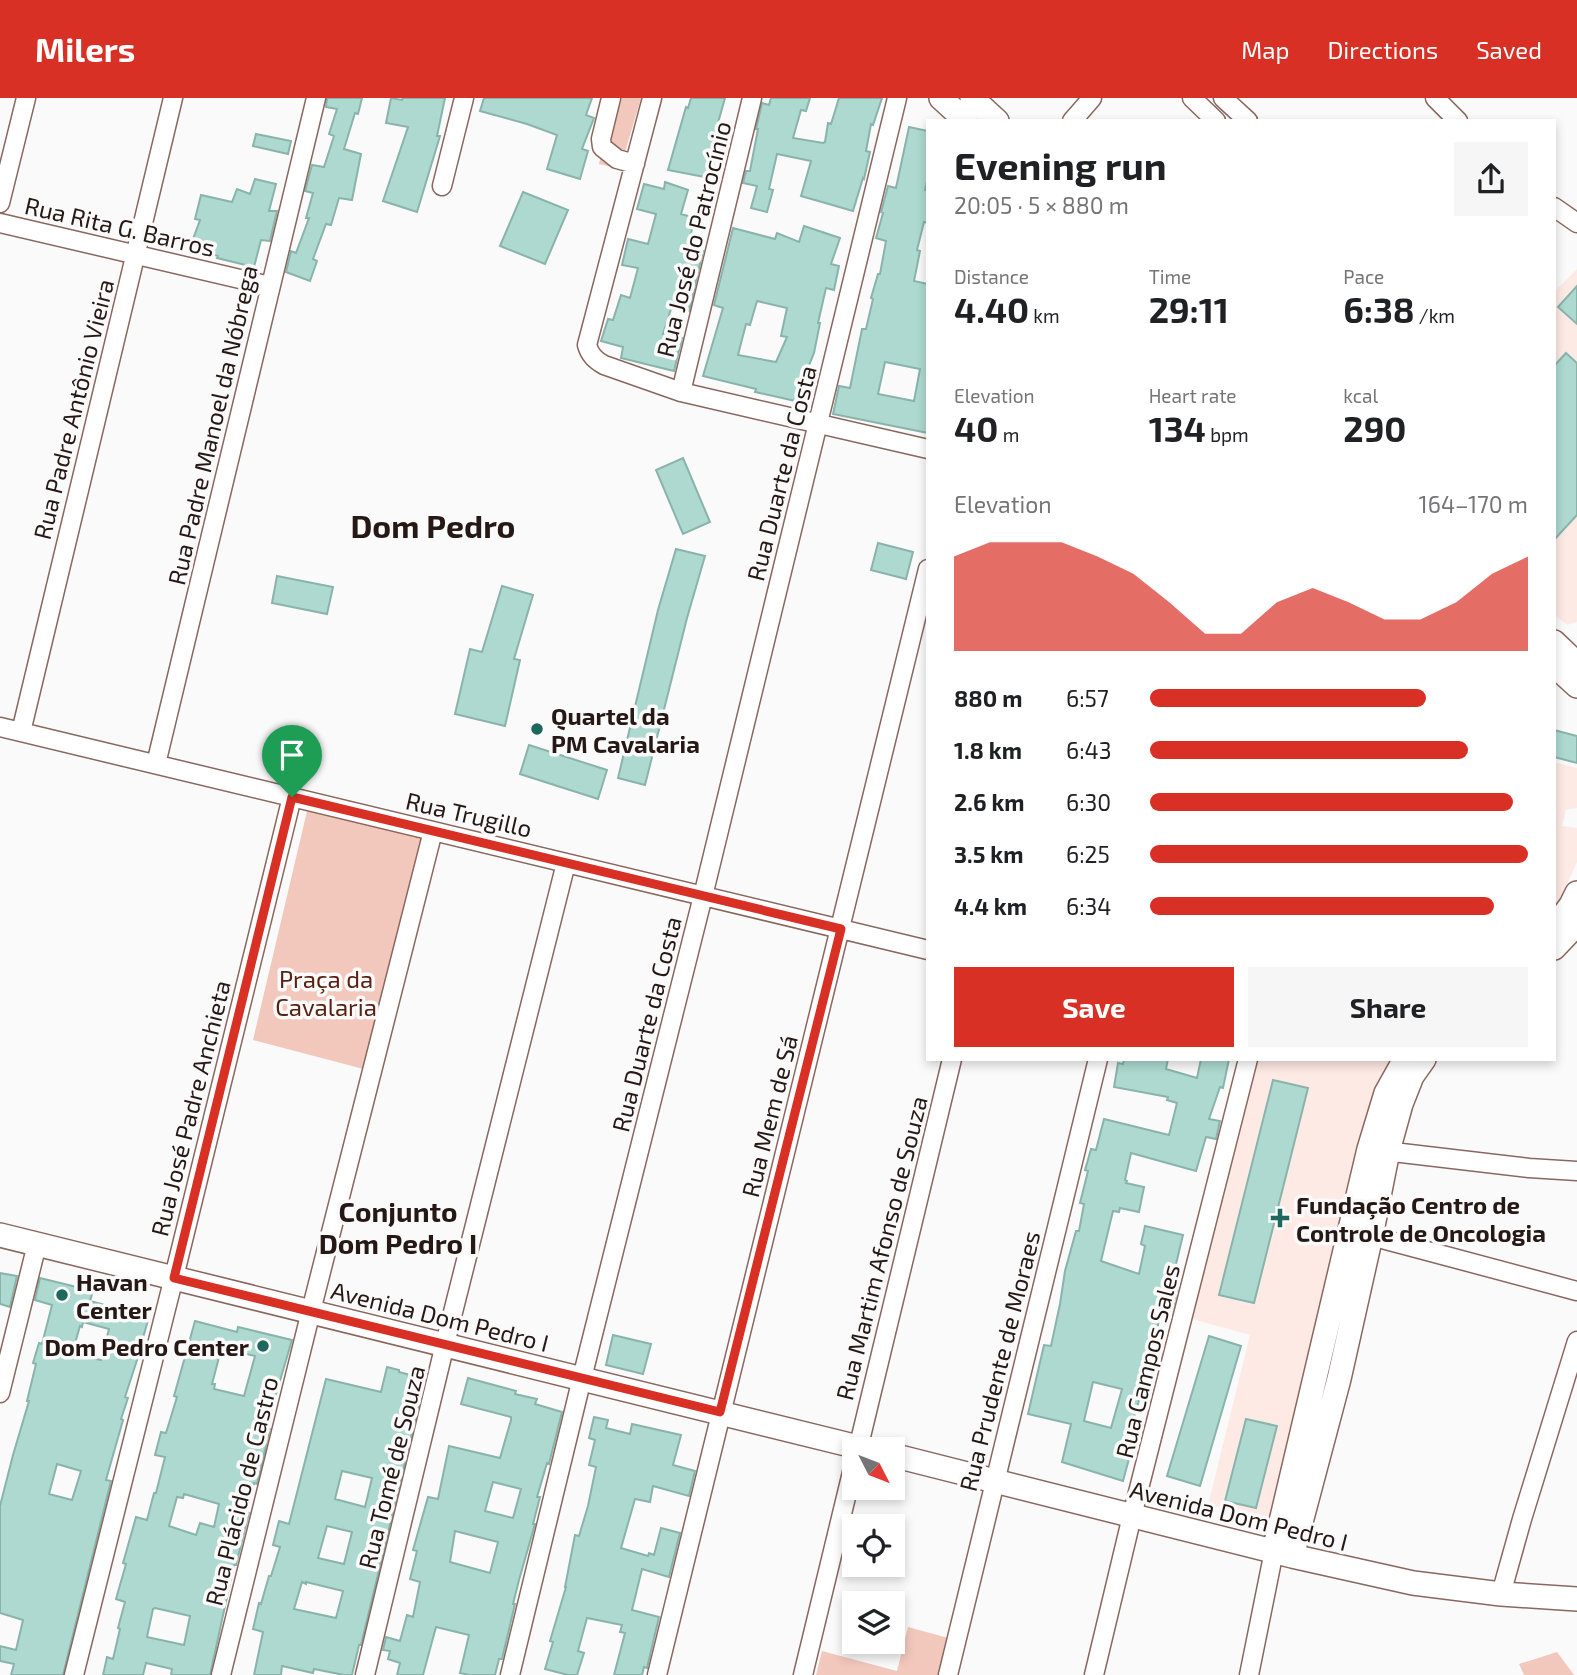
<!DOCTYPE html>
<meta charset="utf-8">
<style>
body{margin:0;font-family:"Exo 2",sans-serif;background:#f6f6f6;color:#202124;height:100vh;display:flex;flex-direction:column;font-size:26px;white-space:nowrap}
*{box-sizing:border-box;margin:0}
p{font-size:23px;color:#757577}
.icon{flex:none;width:38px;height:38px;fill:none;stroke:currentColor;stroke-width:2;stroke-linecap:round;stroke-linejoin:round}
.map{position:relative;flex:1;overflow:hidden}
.side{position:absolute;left:926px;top:21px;width:630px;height:942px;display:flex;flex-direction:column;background:#fff;border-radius:0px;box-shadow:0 4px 10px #0003}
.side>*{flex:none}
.needle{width:46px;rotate:132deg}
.tools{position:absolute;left:842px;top:1339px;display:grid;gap:14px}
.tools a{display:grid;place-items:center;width:63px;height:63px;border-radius:0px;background:#fff;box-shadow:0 4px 10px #0003;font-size:35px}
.pin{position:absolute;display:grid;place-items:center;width:60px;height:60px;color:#fff;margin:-72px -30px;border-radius:50% 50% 50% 0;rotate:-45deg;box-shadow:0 0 7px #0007}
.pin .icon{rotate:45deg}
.round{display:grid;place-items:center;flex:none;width:74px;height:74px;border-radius:0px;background:#f6f6f6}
.headline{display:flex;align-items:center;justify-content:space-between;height:119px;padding:0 28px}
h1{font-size:38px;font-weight:700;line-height:52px}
.metrics{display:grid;grid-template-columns:repeat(3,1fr);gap:10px;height:119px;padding:7px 28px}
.metrics div{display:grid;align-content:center}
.metrics b{font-size:35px;font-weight:700}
.metrics small{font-size:19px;font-weight:400}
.metrics p{font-size:19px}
.chart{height:196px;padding:14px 28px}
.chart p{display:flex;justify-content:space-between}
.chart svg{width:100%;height:126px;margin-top:7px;fill:#d93025;opacity:.7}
.action{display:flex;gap:14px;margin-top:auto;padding:14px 28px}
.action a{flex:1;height:80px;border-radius:0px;background:#d93025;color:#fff;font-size:28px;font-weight:700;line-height:80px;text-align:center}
.action a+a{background:#f6f6f6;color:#202124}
ul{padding:0 28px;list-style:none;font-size:23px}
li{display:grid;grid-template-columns:112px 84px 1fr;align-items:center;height:52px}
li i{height:18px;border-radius:9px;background:#d93025}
header{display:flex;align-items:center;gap:42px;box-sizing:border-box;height:98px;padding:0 35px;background:#d93025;color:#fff}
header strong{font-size:33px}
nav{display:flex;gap:38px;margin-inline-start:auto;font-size:24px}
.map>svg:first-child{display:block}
.built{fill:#feeae5}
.green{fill:#f3c8bc}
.building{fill:#add9d0;stroke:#89b3ab;stroke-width:2;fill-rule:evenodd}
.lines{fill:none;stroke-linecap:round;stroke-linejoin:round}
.minor-casing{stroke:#8a675e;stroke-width:21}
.tertiary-casing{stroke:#8a675e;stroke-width:26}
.minor{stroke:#fff;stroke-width:18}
.tertiary{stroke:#fff;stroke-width:23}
.route-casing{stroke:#fff;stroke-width:14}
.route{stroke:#d93025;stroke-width:9}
.poi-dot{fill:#1e675d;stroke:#fafafa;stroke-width:2.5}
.labels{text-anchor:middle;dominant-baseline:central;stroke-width:7;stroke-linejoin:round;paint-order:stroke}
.street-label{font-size:24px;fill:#261814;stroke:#fafafa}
.poi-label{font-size:24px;font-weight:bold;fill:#261814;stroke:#fafafa;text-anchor:start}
.park-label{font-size:24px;fill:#5a2011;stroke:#fafafa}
.quarter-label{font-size:28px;font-weight:bold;fill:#261814;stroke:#fafafa}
.district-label{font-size:32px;font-weight:bold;fill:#261814;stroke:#fafafa}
</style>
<header>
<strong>Milers</strong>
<nav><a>Map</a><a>Directions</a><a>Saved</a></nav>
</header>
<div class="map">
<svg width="1577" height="1577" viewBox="0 0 1577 1577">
<rect width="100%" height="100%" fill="#fafafa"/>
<path class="built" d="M1577,171V524L1567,527L1554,516V194Z
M1554,664L1577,670V710L1566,712L1562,728L1577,730V764L1563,795L1554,810Z
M1255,961H1391L1370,1004L1270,1421L1208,1407L1250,1237L1192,1221Z"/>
<path class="green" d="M615,0H641L620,71L599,66Z
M308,709L422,735L371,973L253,942Z
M908,1529L952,1541L943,1577H816L822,1553L897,1573Z
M1557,1554L1574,1577H1524L1519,1566Z"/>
<path class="building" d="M327,0H362L358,16L355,15L344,51L361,56L352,102L339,100L331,127L326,126L313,161L317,163L310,183L286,174L291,153L296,155L309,120H306L313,95L305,93L312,67L324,69L334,38L329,36L337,11L326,9Z
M391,0L402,2L403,0H445L437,38H440L417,114L383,103L408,29L386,25Z
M484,0H592L586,17L594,20L582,51L588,53L580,81L547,71L557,37L527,26L480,13Z
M691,0H725L712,46L718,47L710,80L668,72L686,9L688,10Z
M771,0H810L806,13L801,12L793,40L823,45L825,44L828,25L831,26L839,0H882L873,27L871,26L866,53L870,54L864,81L863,80L853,113L801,98L811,63L777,56L769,91L773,92L767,114L751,110L757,88L743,85L746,73H750L758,31H756L762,5L769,7Z
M909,29L928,33V79L925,92L928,93V125L924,124L917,152L920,153L914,183L928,186V335L833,316L839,288L850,290L862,231H866L873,201L871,200L878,176H880L886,143L876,140L883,115L881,114L888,88L896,90ZM885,264L920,271L914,303L878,296Z
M256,36L291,43L288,56L253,48Z
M255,81L276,86L269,113H277L270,143L261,142L254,169L217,160L218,158L190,149L200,122L195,121L201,97L232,104L237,91L250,96Z
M665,84L688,92L681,116L695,120L687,150L703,153L689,213L672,208L663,236L682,240L674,273L621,260L623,249L601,243L608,221L613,222L621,197L630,200L638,170L622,167L628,141L648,146L656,116L637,111L644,86L664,91Z
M523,94L568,112L545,166L500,148Z
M804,128L840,140L831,166L839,168L834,192L826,190L818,225H820L814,255L807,272L800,304L755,294L756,291L703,278L723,210L714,207L733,130L775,141L777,135L799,144ZM757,203L787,210L781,238L787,239L776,264L738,257L746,226L750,227Z
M1577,188V226L1558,209Z
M1566,255L1577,265V417L1554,442V268Z
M683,360L710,424L683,436L656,372Z
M878,445L913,454L906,481L871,472Z
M676,451L705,458L687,520L645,687L618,680L658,512Z
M277,478L333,489L327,516L272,505Z
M502,488L533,497L514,561L520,562L505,628L455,616L470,551L482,554Z
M1554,632L1577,638V665L1554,659Z
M529,647L607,672L598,701L520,676Z
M1124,961H1168L1166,971L1197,980L1201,961H1229L1223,990L1220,989L1209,1021L1220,1023L1216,1041L1206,1039L1196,1073L1131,1055L1125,1082L1127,1083L1126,1085L1144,1089L1139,1114L1120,1110L1119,1114L1113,1113L1101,1163L1139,1176L1145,1148L1141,1146L1145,1128L1183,1137L1170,1191L1177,1193L1173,1210L1162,1207L1144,1296H1141L1129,1335L1131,1336L1126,1355L1130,1357L1123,1383L1062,1364L1071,1326L1028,1316L1044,1247L1051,1248L1060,1206L1065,1173L1076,1133H1079L1084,1106L1080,1105L1088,1073L1085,1072L1091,1051L1096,1052L1104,1021L1169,1037L1177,1005L1167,1002L1168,999L1114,989L1118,965L1123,966ZM1093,1284L1122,1291L1111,1330L1084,1323Z
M1273,982L1308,990L1254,1205L1219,1197Z
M0,1175L17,1178L10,1209L0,1206Z
M40,1180L93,1193L90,1203L149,1219L142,1243L145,1244L140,1260L138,1259L125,1299L128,1300L121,1321L123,1322L106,1382L111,1383L63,1577H11L14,1566L0,1563V1548L16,1552L23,1522L0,1515V1408L13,1357L29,1303H27L36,1266L33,1265L39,1245L42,1246L52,1207L35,1202ZM83,1224L109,1231L101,1262L72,1256L80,1228L82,1229ZM57,1366L81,1373L72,1402L49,1396Z
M195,1223L237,1234L238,1229L292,1242L274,1303L268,1330L270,1331L257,1386L254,1385L245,1414L249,1415L236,1467H234L210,1577H171L172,1571L146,1565L143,1577H103L107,1559L113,1561L120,1531L118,1530L125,1504L116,1501L126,1466L123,1465L127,1451L136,1419L147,1422L154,1395H156L165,1359L155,1357L161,1334L166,1335L177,1299L174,1298ZM221,1252L229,1254L230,1252L255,1258L244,1298L214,1291L215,1286H212ZM184,1396L219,1406L214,1429L200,1425L196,1437L169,1428L177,1399L183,1400ZM155,1510L190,1518L184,1547L147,1539L153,1511Z
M613,1237L651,1246L643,1276L606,1267Z
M1209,1238L1241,1248L1200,1388L1167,1378Z
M387,1269L399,1272V1274L425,1281L361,1547H359L352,1577H344L314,1571L313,1575L282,1568L281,1577H254L263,1534L253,1531L259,1505L261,1506L269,1478H271L280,1449L273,1447L279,1423L289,1426L326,1281L381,1294ZM342,1373L372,1380L365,1409L335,1401ZM327,1428L352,1434L344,1466L318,1460ZM302,1484L306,1486V1484L343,1493L336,1520L294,1511Z
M468,1280L516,1293L515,1296L537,1301L535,1306L562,1314L549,1366L547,1365L537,1399H540L533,1426H535L519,1482L513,1506H515L502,1561H499L495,1577H469L460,1575L469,1537L436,1529L423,1577H397L400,1565L388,1561L390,1553L383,1552L386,1539L400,1543L407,1517L413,1519L420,1484L410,1481L417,1453L413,1452L428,1399L438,1401L449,1348L500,1360L511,1322V1319L461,1306ZM493,1384L521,1391L513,1420L485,1413ZM455,1433L498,1444L490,1475L450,1464Z
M594,1319L608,1322L606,1330L630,1336L632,1326L681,1337L673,1367L695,1373L689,1398L653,1388L650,1404L635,1401L621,1450L648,1458L649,1455L654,1457L661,1430L680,1435L669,1479L642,1471L632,1512L659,1519L647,1570L644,1569L642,1577H614L625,1535L620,1534L622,1527L587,1520L578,1553L584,1555L577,1577H568L545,1571L553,1544L550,1543L566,1489H565L575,1437L579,1438L588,1408L596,1369L589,1367L595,1342L589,1340Z
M1246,1321L1277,1328L1256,1410L1225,1403Z"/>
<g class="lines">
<g class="minor-casing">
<path id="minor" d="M611,0L601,41L602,49L617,61L635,66
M652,0L587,247C590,257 595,262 604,267L681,294L928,351
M1192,0L1216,23
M1223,0L1248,23
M1435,0L1458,23
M1072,23L1092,0
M442,88L464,0
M0,105L26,0
M1554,109L1577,125
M0,125L270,188
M681,294L752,0
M0,629L928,852
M21,634L173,0
M156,666L316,0
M1376,1052L1529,1070L1577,1073
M1371,1138L1577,1193
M0,1295L37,1146
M858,1351L952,961
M1501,1496L1522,1421L1577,1243
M74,1577L174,1179L292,699
M221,1577L311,1213L433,733
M365,1577L445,1246L566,765
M510,1577L582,1280L703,798L897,0
M657,1577C746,1208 839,840 928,471
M803,1577L854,1366
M948,1577L1098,961
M1094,1577L1132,1418L1248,961
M1249,1577L1274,1453"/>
</g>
<g class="tertiary-casing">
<path id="tertiary" d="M941,0L966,23
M972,0L997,23
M1554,544L1577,566
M1554,567L1577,588
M1554,830L1571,807L1577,795
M1554,850L1577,826
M0,1137L866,1351
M892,1357L1292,1458L1413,1485L1501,1496L1577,1501
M1274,1453L1369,1051L1386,995L1405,961
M1292,1458L1339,1281L1371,1138L1388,1053L1401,1006L1412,978L1424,961"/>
</g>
<use href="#minor" class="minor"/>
<use href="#tertiary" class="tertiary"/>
</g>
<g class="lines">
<g class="route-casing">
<path id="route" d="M292,699L841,831L720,1314L174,1180Z"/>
</g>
<use href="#route" class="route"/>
</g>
<g class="poi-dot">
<circle cx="537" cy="631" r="7"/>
<path d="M1276.5 1109.5h7v7h7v7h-7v7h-7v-7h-7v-7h7z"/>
<circle cx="62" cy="1197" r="7"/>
<circle cx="263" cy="1248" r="7"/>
</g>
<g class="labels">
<g class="street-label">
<text transform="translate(120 128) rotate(13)">Rua Rita G. Barros</text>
<text transform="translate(693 141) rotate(-76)">Rua José do Patrocínio</text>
<text transform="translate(73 311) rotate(-76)">Rua Padre Antônio Vieira</text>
<text transform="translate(212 327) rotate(-77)">Rua Padre Manoel da Nóbrega</text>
<text transform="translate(781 375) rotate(-76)">Rua Duarte da Costa</text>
<text transform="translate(469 716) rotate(13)">Rua Trugillo</text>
<text transform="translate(646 926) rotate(-76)">Rua Duarte da Costa</text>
<text transform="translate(190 1010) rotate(-76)">Rua José Padre Anchieta</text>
<text transform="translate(769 1018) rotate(-76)">Rua Mem de Sá</text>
<text transform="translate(881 1150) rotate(-76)">Rua Martim Afonso de Souza</text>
<text transform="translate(440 1218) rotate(14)">Avenida Dom Pedro I</text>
<text transform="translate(999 1263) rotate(-76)">Rua Prudente de Moraes</text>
<text transform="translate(1147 1263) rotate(-76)">Rua Campos Sales</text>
<text transform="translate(391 1369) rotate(-76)">Rua Tomé de Souza</text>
<text transform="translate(241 1393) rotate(-76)">Rua Plácido de Castro</text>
<text transform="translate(1239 1417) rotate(14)">Avenida Dom Pedro I</text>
</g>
<g class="poi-label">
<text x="551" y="617">Quartel da<tspan x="551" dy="28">PM Cavalaria</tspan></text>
<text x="1296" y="1106">Fundação Centro de<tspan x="1296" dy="28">Controle de Oncologia</tspan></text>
<text x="76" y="1183">Havan<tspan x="76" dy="28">Center</tspan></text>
<text x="249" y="1248" text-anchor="end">Dom Pedro Center</text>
</g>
<g class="park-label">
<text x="326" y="880">Praça da<tspan x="326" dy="28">Cavalaria</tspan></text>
</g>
<g class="quarter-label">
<text x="398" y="1113">Conjunto<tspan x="398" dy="32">Dom Pedro I</tspan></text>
</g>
<g class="district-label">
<text x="433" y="427">Dom Pedro</text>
</g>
</g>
</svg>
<div class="tools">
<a><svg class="needle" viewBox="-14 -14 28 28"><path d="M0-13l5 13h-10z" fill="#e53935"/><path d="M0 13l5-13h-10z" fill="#757577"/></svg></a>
<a><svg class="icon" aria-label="locate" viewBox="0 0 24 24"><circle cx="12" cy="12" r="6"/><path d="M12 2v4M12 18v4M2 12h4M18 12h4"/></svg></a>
<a><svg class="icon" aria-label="layers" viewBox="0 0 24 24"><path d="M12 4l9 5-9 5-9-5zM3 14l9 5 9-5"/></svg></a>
</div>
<div class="pin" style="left:292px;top:699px;background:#1e9e55"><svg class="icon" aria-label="arrive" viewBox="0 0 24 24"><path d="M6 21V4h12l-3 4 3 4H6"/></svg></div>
<section class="side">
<div class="headline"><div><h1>Evening run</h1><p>20:05 · 5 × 880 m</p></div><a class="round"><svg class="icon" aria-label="share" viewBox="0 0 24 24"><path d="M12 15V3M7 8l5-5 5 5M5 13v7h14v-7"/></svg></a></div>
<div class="metrics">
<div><p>Distance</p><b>4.40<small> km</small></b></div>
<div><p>Time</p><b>29:11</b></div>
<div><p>Pace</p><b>6:38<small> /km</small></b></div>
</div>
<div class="metrics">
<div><p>Elevation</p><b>40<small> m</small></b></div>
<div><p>Heart rate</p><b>134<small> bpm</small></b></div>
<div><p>kcal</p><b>290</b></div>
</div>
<div class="chart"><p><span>Elevation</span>164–170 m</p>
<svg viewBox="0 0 160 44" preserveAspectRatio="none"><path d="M0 44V11L10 6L20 6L30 6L40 11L50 17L60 27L70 38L80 38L90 27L100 22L110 27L120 33L130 33L140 27L150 17L160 11V44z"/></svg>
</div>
<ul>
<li><b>880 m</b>6:57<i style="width:73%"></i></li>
<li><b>1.8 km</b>6:43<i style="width:84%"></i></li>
<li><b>2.6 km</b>6:30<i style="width:96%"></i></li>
<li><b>3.5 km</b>6:25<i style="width:100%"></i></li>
<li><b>4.4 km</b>6:34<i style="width:91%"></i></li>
</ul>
<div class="action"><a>Save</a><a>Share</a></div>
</section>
</div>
